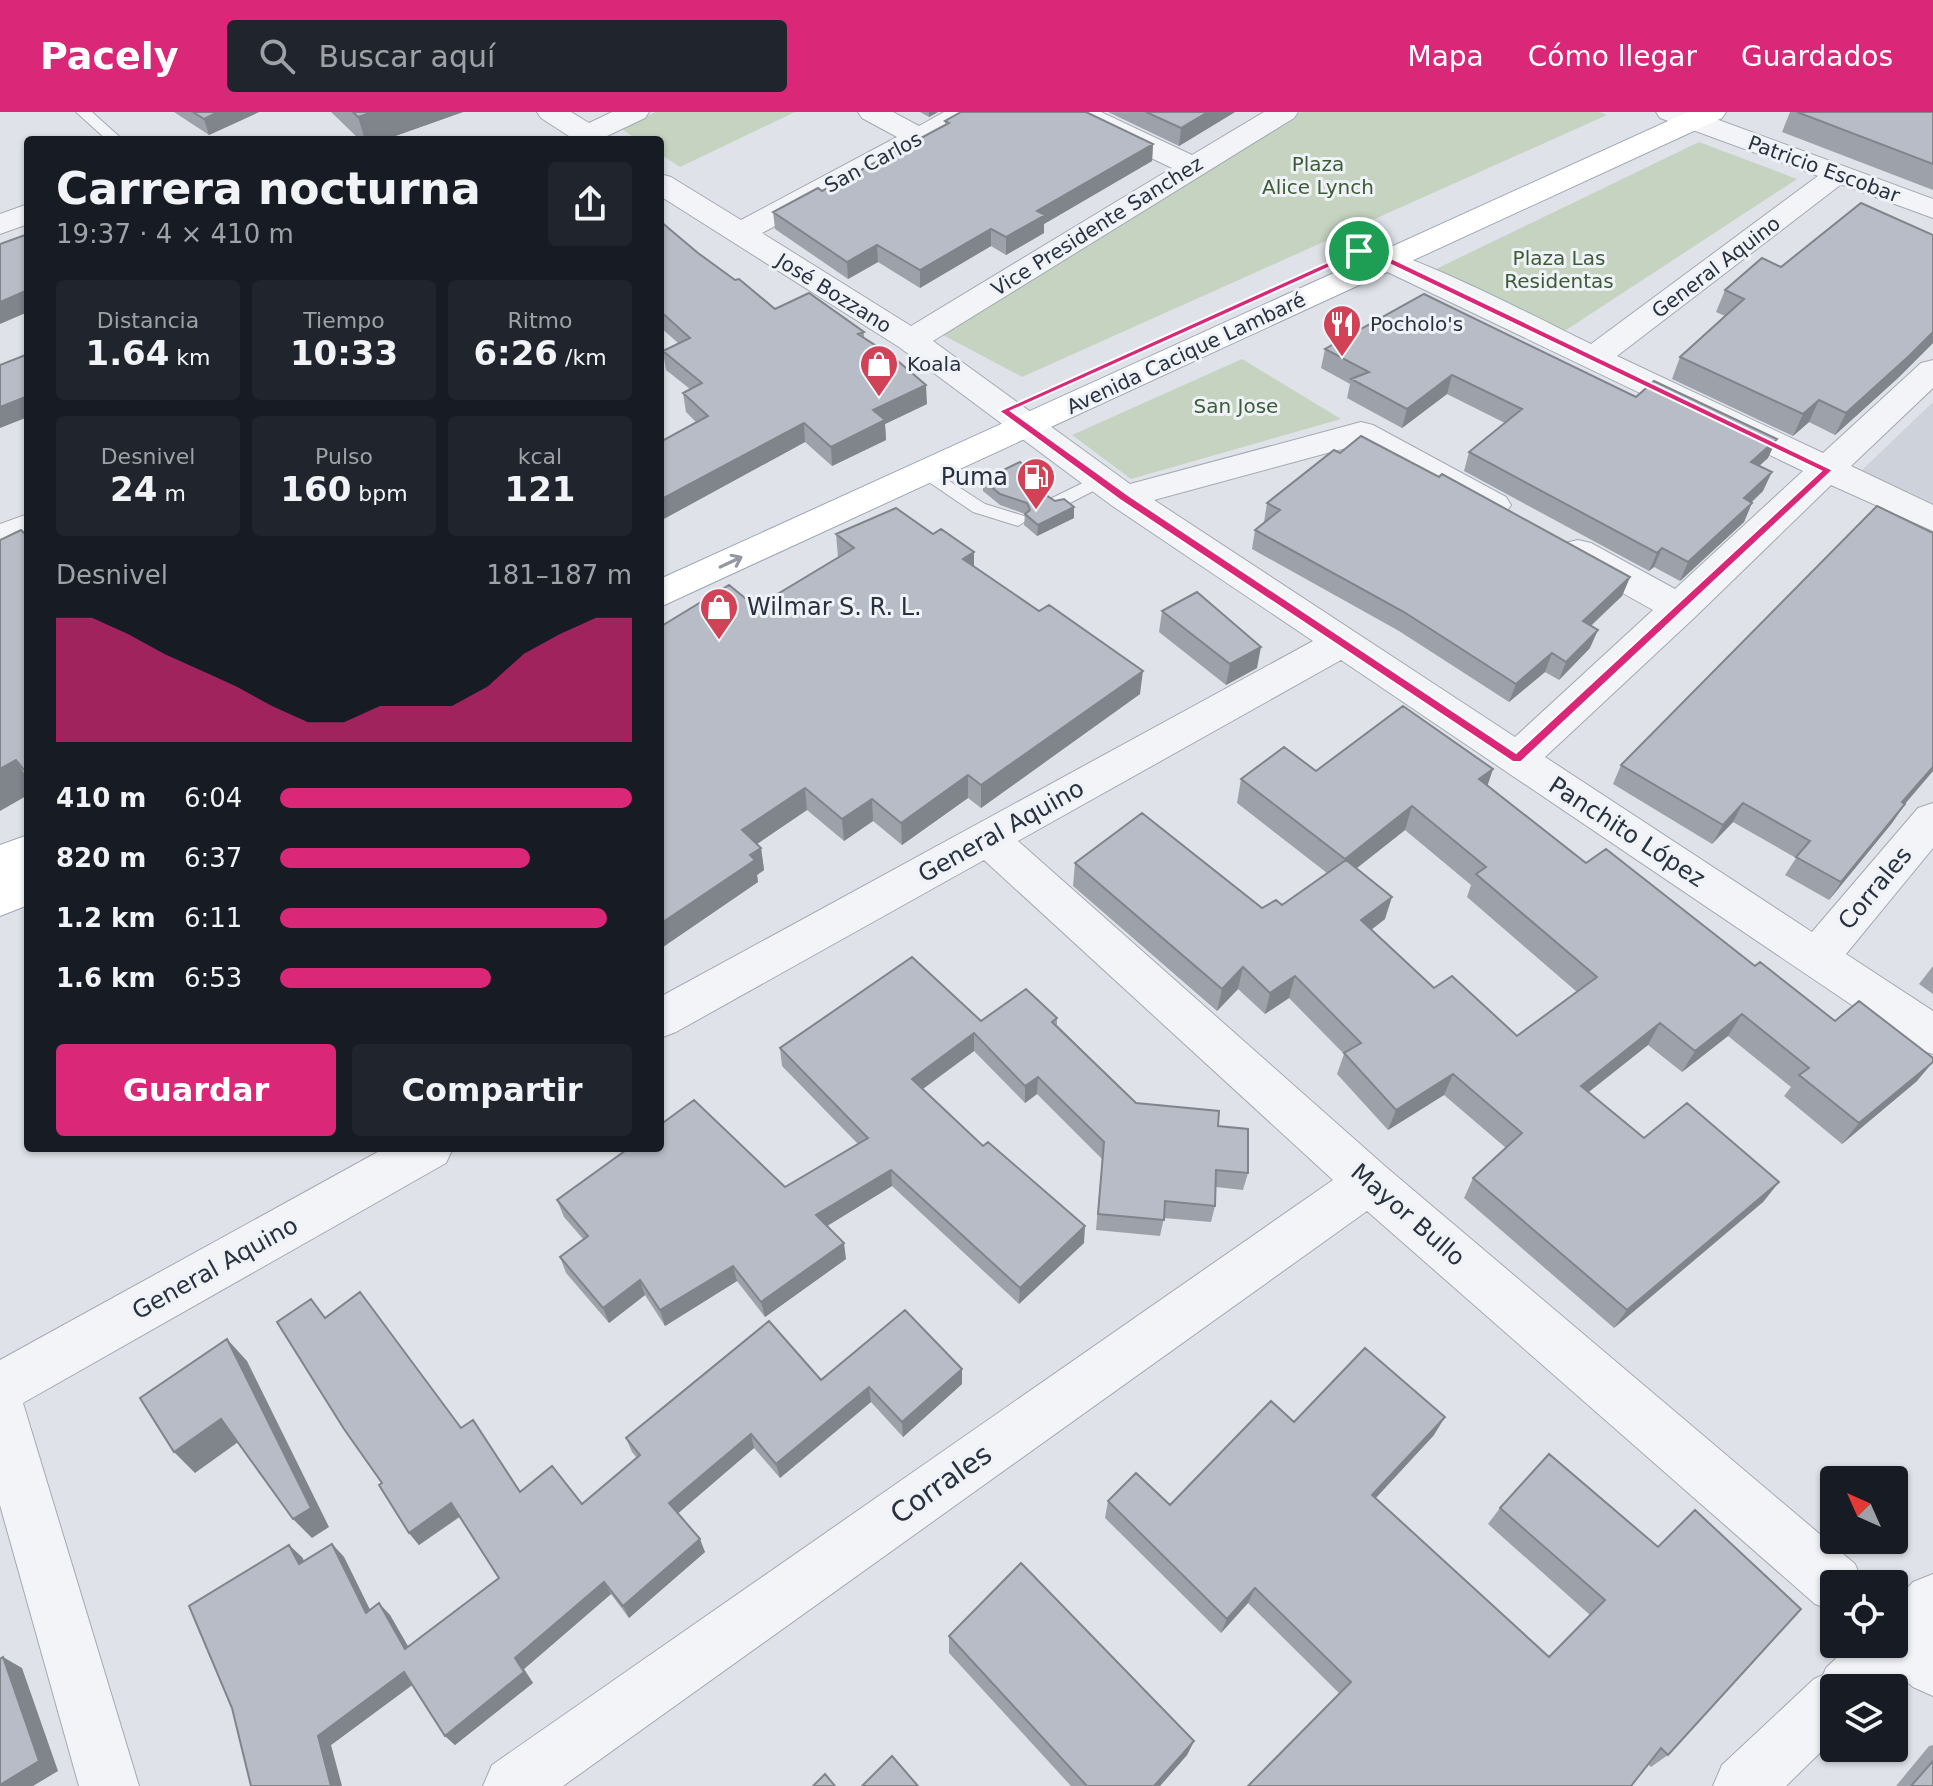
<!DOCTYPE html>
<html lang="es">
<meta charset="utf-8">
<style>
body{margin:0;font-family:"DejaVu Sans",sans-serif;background:#20242c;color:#f1f3f6;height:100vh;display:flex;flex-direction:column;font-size:30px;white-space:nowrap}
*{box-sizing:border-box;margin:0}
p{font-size:26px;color:#9ea1a6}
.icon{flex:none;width:44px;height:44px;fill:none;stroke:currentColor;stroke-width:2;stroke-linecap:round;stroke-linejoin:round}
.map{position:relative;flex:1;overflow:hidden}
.panel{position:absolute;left:24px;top:24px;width:640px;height:1016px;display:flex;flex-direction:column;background:#171b24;border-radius:8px;box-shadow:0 2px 6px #0004}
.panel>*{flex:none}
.needle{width:52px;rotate:315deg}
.fabs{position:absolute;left:1820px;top:1354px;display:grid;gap:16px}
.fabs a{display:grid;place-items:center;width:88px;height:88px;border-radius:8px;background:#171b24;box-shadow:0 2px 6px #0004;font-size:40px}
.pin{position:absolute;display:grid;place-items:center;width:68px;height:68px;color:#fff;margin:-34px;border:4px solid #fff;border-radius:50%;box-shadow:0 2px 8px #0007}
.round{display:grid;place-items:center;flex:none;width:84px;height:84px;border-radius:8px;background:#20242c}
.headline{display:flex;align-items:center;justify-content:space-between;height:136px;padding:0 32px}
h1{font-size:44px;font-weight:700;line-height:60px}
.metrics{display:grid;grid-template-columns:repeat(3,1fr);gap:12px;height:136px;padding:8px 32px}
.metrics div{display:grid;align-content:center;border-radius:8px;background:#20242c;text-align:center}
.metrics b{font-size:34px;font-weight:700}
.metrics small{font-size:22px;font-weight:400}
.metrics p{font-size:22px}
.chart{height:224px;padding:16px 32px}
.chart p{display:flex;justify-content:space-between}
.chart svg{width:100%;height:144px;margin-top:8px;fill:#db2777;opacity:.7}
.action{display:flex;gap:16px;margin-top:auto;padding:16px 32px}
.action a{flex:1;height:92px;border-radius:8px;background:#db2777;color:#fff;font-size:32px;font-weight:700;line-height:92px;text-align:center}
.action a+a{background:#20242c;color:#f1f3f6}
ul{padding:0 32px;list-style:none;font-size:26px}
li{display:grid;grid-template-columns:128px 96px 1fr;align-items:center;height:60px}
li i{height:20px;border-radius:10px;background:#db2777}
header{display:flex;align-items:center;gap:48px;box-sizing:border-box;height:112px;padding:0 40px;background:#db2777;color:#fff}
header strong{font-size:38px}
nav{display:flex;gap:44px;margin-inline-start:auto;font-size:28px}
.search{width:560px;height:72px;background:#20242c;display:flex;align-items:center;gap:20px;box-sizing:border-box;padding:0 28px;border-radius:8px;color:#9ea1a6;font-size:30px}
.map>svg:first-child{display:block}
.built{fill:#cdd2db}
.green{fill:#c5d3c0}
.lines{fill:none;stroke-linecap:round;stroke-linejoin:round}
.service-casing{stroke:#a4aab3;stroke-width:2}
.minor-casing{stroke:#a4aab3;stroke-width:2}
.tertiary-casing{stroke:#a4aab3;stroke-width:2}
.primary-casing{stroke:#9ea7b5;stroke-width:2}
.service{fill:#f2f4f7;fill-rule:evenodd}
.minor{fill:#f2f4f7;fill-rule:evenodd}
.tertiary{fill:#f2f4f7;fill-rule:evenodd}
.primary{fill:#fff;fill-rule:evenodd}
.wall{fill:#9da2aa;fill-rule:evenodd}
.shaded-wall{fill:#80848b}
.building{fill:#b7bcc6;stroke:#80848b;stroke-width:2}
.oneway{stroke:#9498a0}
.route{fill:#db2777;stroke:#fff;stroke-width:2;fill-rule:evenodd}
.labels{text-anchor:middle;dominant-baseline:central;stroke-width:6;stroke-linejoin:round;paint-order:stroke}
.far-street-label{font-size:20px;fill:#283140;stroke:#eff2f6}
.far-park-label{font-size:20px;fill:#3c5c35;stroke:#eff2f6}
.far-poi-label{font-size:20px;fill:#283140;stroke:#eff2f6;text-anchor:start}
.poi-label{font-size:24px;fill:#283140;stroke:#eff2f6;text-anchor:end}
.street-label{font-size:24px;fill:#283140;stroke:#eff2f6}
.near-street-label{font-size:28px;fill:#283140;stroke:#eff2f6}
</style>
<header>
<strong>Pacely</strong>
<div class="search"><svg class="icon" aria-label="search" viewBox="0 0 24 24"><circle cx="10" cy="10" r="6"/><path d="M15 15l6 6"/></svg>Buscar aquí</div>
<nav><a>Mapa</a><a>Cómo llegar</a><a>Guardados</a></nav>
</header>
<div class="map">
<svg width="1933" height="1674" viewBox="0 0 1933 1674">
<rect width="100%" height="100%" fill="#dfe3e9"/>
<path class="built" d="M1933,290V393L1861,359Z"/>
<path class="green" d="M656,0H795L680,55L660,42V28H638L620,16Z
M1301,0H1600L1607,3L1022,265L943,223Z
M1699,30L1797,67L1563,220L1436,157Z
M1242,247L1341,307L1131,367L1072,323Z"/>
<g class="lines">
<g class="service-casing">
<path id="service" d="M76,0H92L123,28H107Z
M926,354L985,392L1024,404L1027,408L1018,414L973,400L920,364L917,360Z
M1101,362L1110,368L1107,372L1062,395L1056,397L1047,391L1050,387Z"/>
</g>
<g class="minor-casing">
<path id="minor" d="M537,0H571L589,11L612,0H649L645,6L607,24L610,28H575L541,6Z
M858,0H893L919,14L944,0H980L976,6L762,121L911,214L1172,56L1068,6L1064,0H1101L1192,43L1264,0H1298L1294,6L933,229L1130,372L1361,310L1373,313L1506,385L1511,393L1506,401L1493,405L1480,401L1357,333L1154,388L1515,625L1653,498L1565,449L1560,440L1565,431L1578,428L1591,431L1675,477L1803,359L1377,155L1348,146L1343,139L1348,132C1383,124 1549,212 1591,232L1826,58L1837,55L1848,58L1852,64L1617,244L1823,341L1921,251L1933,248V276L1851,354L1933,393V419L1831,373L1694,506L1545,645L1812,820L1918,696L1933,691V736L1846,842L1933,899V942L1917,937L1341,548L1018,729L1386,1055L1855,1452L1863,1472H1834V1499L1815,1492L1367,1099L563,1674H483L492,1653L1333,1068L984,748L676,920L660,926V885L1313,529L1111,393L899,235L660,84V62L671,65L741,108L897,25L862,6Z
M28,92V112L0,122V102Z
M28,402V428L0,438V412Z
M385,1036H453L446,1051L23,1291L139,1674H79L0,1393V1248Z
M1933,1462V1584L1913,1575L1900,1564L1887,1576H1834V1627L1786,1674H1713L1722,1653L1814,1567L1823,1563L1826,1556L1851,1532H1894V1490L1913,1470Z"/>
</g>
<g class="tertiary-casing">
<path id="tertiary" d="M1656,0H1697L1933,87V106L1660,6Z"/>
</g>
<g class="primary-casing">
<path id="primary" d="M1688,0H1726L1722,6L660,495V467Z
M28,723V793L0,804V733Z"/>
</g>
<use href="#service" class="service"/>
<use href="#minor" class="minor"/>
<use href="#tertiary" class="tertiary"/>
<use href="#primary" class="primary"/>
</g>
<path class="wall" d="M174,0H259L209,23Z
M331,0H463L384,28H360Z
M920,0H938L929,5Z
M1108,0H1235L1179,34Z
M1790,0H1933V78L1782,20Z
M945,9L1153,32L1152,49L1044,112V121L1006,143L991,134L920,176L878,150L848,167L775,117L773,100L822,79L945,13Z
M660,109L698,141L775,197L864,220V226L927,292L885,312L886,328L832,354L805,330L660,409V330L696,310L686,300L683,281L690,277L666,258L663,239L678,231L660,215Z
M1933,123V231L1898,266L1835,323L1809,310L1793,324L1672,267L1680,245L1725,204L1716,200L1725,178L1781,155Z
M1325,237L1636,285L1768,346L1759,354L1763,379L1752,390L1744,410L1680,469L1654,455L1649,459L1464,359L1469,340L1505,311L1447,282L1402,316L1347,286L1350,272L1321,256Z
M983,368L1048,384L1074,406L1037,424L1024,413L1025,402L1000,393L983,379Z
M1267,391L1630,465L1622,484L1591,514L1590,536L1559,568L1545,560L1509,590L1399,519L1252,437L1255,418L1265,410H1264Z
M1933,421V659L1905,692L1892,711L1829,788L1785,763L1796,746L1733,710L1712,732L1613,672L1621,653Z
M836,422H933L974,440V455L1140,582L981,696L968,686L902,733L873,709L844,729L807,698L757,732L761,736L764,758L757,763L758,770L660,837L756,495L838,445Z
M1162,499L1257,556L1226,573L1159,520Z
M1493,657L1487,673L1586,751L1755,854L1835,909L1917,969L1842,1032L1784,984L1791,975L1728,924L1682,960L1648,933L1588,980L1644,1026L1779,1070L1763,1090L1614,1216L1464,1086L1473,1066L1506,1036L1444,983L1388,1018L1337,962L1344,942L1289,886L1265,902L1238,877L1217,899L1073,774L1075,751L1262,796L1282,793L1327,761L1237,691L1241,667L1316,659ZM1405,718L1471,773L1467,785L1577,880L1517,924L1434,876L1371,818L1385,807L1357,756Z
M1933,854V882L1919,872Z
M1057,906V913L1136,991L1218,1014L1248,1061L1243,1078L1216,1075L1215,1094L1211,1110L1164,1106L1160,1124L1096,1118L1102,1047L1037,982L1025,991L974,939L923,977L1084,1131L1019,1192L892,1074L827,1114L846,1147L765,1205L737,1169L665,1214L645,1183L609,1211L566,1161L560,1145L583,1127L564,1105L557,1088L785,1075L858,1032L782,954L780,936L981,909Z
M325,1206L461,1316L520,1380L582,1392L637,1346L632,1340L626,1326L821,1268L962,1272L903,1325L871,1290L780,1366L754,1336L678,1401L705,1440L629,1506L611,1482L524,1557L533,1571L455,1633L445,1624L412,1573L331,1633L251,1674L302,1445L304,1449L332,1432L344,1445L370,1498L390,1503L408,1535L499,1466L460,1405L419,1433L409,1421L382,1371Z
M1294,1310L1434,1323L1375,1386L1548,1545L1590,1503L1488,1412L1500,1396L1549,1342L1668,1643L1651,1655L1648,1652L1340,1582L1248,1491L1221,1521L1105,1406L1108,1389L1170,1393Z
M949,1524L1194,1629L1187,1643L1160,1674H1071L949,1541Z
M1933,1633V1674H1896L1929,1634Z"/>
<path class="shaded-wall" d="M218,0H259L209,23L204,7Z
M373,0H463L384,28H365L358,5Z
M929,0H938L929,5Z
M1208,0H1235L1179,34L1181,16Z
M1153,32L1152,49L1044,112V121L1006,143V125L1037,99Z
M991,117V134L920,176V158Z
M877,133L878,150L848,167L847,150Z
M28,178V200L0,212V190Z
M1933,220V231L1898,266L1835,323L1846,301Z
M1452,263L1447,282L1402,316L1407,297Z
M926,273L927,292L885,312L886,328L832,354L831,335L873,298Z
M28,284V305L0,316V295Z
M1819,288L1809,310L1793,324L1803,302Z
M804,311L805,330L660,409V388Z
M1777,327L1768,346L1742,369L1751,350Z
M1772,360L1763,379L1735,405L1744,386Z
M1752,391L1744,410L1680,469L1688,450Z
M1074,395V406L1037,424L1038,413Z
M1662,436L1654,455L1649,459L1657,441Z
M974,440V463L963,447Z
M1630,465L1622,484L1575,528L1583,509Z
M1598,518L1590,536L1559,568L1566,550Z
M1261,535L1257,556L1226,573L1230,552Z
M1552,541L1545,560L1509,590L1516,572Z
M1143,559L1140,582L981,696V673Z
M16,648L28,667V683L0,699V657Z
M1933,655V659L1890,709L1902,690Z
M1493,657L1485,681L1479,667Z
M968,663V686L902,733L901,711Z
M805,676L807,698L745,740L742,718Z
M872,687L873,709L844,729L842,707Z
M1743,691L1733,710L1712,732L1723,713Z
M1905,692L1892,711L1829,788L1841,770Z
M1412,694L1405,718L1339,770L1345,747Z
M761,736L764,758L757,763L758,770L660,837V812Z
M1392,785L1385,807L1354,831L1361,808Z
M1243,855L1238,877L1217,899L1222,877Z
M1295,864L1289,886L1265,902L1270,881Z
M1742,902L1728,924L1682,960L1695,939Z
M1660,911L1648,933L1570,995L1581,974Z
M974,921V939L913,984L912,967Z
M1933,950L1917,969L1842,1032L1859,1011Z
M1453,962L1444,983L1388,1018L1396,998Z
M1038,965L1037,982L1025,991V974Z
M891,1058L892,1074L819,1119L816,1103Z
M1779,1070L1763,1090L1614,1216L1627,1198Z
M1085,1114L1084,1131L1019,1192L1020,1176Z
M844,1131L846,1147L765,1205L761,1190Z
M733,1154L737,1169L665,1214L660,1198Z
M640,1168L645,1183L609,1211L603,1196Z
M227,1227L247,1249L329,1415L312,1426L293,1407Z
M962,1257V1272L903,1325L902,1310Z
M869,1275L871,1290L780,1366L776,1352Z
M1445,1305L1434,1323L1363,1400L1372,1383Z
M221,1307L241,1328L195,1361L174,1340Z
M751,1322L754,1336L675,1404L669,1391Z
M451,1391L460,1404L419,1433L409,1421Z
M700,1427L705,1440L629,1506L623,1494Z
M332,1432L344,1445L377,1512L366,1501Z
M289,1433L302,1445L312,1465L299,1452Z
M604,1470L611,1482L524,1557L533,1571L455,1633L445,1624L515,1546Z
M1255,1476L1248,1491L1221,1521L1227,1507Z
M379,1491L390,1503L416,1548L405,1537Z
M3,1545L22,1556L58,1659L33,1674H0Z
M404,1560L415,1571L331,1633L342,1674H331L318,1624Z
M1194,1629L1187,1643L1160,1674H1154Z"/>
<path class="building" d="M193,0H218L204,7Z
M353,0H373L358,5Z
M961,0H1086L1153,32L1037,99L1045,103L1006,125L991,117L920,158L877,133L847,150L773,100L818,76L822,79L949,11L945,9Z
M1146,0H1208L1181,16Z
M1797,0H1933V52Z
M1861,91L1933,123V220L1909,244L1846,301L1819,288L1803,302L1680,245L1744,187L1725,178L1762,146L1781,155Z
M660,109L698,141L735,168L739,167L775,197L809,181L864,220L858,222L892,244L926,273L873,298L885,308L831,335L804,311L660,388V330L708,304L683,281L702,271L663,239L690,226L660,199Z
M28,122V178L0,190V132Z
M1424,182L1636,285L1654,269L1777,327L1751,350L1772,360L1744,386L1752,391L1688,450L1662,436L1657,441L1469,340L1522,297L1452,263L1407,297L1351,267L1369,260L1325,237Z
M28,242V284L0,295V253Z
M1361,324L1439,365L1442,362L1630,465L1583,509L1598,518L1566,550L1552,541L1516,572L1404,500L1255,418L1280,398L1267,391L1334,338L1340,341Z
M1020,350L1049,374L1046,383L1055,389L1064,387L1074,395L1038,413L1025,402L1030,398L1027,391L1000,382L983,368Z
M1877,394L1933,421V655L1902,690L1905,692L1841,770L1796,745L1810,729L1743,691L1723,713L1621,653Z
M896,396L933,422L941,417L974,440L963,447L1039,499L1049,493L1143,559L981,673L968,663L901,711L872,687L842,707L805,676L742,718L761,736L750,743L755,748L660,812V515L729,473L756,495L854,436L836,422Z
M21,418L28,425V663L16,648L0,657V428Z
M1197,480L1261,535L1230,552L1162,499Z
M1403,594L1493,657L1479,667L1586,751L1606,737L1755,854L1760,850L1835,909L1859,889L1933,946V950L1859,1011L1799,963L1809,956L1742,902L1695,939L1660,911L1581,974L1644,1026L1687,991L1779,1070L1627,1198L1473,1066L1522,1021L1453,962L1396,998L1344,941L1361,931L1295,864L1270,881L1243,855L1222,877L1075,751L1142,701L1262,796L1276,788L1282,793L1346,748L1392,785L1361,808L1434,876L1452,864L1517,924L1597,865L1476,762L1486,755L1412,694L1345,747L1241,667L1284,635L1316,659Z
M912,845L981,909L1026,877L1057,906L1052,910L1136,991L1219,999L1218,1014L1248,1017V1061L1216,1058L1215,1094L1165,1089L1164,1108L1098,1102L1104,1030L1038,965L1025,974L974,921L912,967L983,1034L988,1030L1085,1114L1020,1176L891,1058L816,1103L844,1131L761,1190L733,1154L660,1198L640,1168L603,1196L560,1145L588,1124L557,1088L629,1036H660V1013L694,988L785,1075L868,1026L780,936Z
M360,1180L461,1316L473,1308L520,1380L552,1354L582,1392L640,1343L626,1326L769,1209L821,1268L905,1198L962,1257L902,1310L869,1275L776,1352L751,1322L669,1391L700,1427L623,1494L604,1470L515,1546L524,1560L445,1624L404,1560L318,1624L331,1674H251L232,1596L189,1494L289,1433L299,1452L332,1432L366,1501L379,1491L405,1537L499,1466L451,1391L409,1421L379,1373L382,1371L344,1317L277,1210L311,1187L325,1206Z
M227,1227L311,1396L293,1407L221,1307L174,1340L140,1286Z
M1365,1236L1445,1305L1372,1383L1549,1545L1605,1488L1500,1396L1549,1342L1658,1435L1695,1398L1801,1497L1668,1643L1661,1636L1631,1674H1248L1351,1570L1255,1476L1227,1507L1108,1389L1136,1361L1170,1393L1271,1289L1294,1310Z
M1021,1451L1194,1629L1154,1674H1087L949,1524Z
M3,1545L39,1649L0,1673V1547Z
M892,1644L918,1674H862Z
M1933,1649V1674H1911Z
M825,1662L835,1674H813Z"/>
<defs><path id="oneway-shaft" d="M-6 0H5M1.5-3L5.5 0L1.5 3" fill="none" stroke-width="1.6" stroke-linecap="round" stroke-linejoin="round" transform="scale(2)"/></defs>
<use class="oneway" href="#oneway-shaft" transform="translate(731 450) rotate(-25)"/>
<path class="route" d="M1359,136L1391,146L1833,358L1521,650H1513L1120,388L999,299ZM1359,142L1385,150L1821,359L1516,641L1128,383L1011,299Z"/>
<defs>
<g id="restaurant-pin" transform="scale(2)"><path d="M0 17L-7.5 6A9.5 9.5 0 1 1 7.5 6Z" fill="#d14256" stroke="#eff2f6"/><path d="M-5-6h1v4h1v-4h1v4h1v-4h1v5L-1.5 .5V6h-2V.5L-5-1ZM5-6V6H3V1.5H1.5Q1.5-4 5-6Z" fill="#fff"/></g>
<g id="shop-pin" transform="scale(2)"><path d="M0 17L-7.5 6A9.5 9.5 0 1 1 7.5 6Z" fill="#d14256" stroke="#eff2f6"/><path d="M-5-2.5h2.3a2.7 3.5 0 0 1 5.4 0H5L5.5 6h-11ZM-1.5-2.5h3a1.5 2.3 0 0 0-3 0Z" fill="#fff"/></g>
<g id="fuel-pin" transform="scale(2)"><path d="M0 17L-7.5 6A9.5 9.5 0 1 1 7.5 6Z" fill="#d14256" stroke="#eff2f6"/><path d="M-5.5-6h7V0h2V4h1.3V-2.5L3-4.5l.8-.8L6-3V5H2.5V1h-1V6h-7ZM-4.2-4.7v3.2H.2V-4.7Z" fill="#fff"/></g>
</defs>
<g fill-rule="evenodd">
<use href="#restaurant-pin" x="1342" y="212"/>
<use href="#shop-pin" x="879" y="252"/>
<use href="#fuel-pin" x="1036" y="365"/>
<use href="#shop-pin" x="719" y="495"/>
</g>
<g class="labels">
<g class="far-street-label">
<text transform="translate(873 50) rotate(-28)">San Carlos</text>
<text transform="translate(1824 57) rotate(20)">Patricio Escobar</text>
<text transform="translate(1097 114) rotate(-32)">Vice Presidente Sanchez</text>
<text transform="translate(1716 155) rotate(-37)">General Aquino</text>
<text transform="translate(834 181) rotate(32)">José Bozzano</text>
<text transform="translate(1186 241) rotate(-25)">Avenida Cacique Lambaré</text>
</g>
<g class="far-park-label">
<text x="1318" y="52">Plaza<tspan x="1318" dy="23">Alice Lynch</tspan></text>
<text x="1559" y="146">Plaza Las<tspan x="1559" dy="23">Residentas</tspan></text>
<text x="1236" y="294">San Jose</text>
</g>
<g class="far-poi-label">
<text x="1370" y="212">Pocholo's</text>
<text x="907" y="252">Koala</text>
</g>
<g class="poi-label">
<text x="1008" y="365">Puma</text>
<text x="747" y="495" text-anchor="start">Wilmar S. R. L.</text>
</g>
<g class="street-label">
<text transform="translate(1001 719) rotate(-29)">General Aquino</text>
<text transform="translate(1627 720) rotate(33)">Panchito López</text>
<text transform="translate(1875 776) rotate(-50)">Corrales</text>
<text transform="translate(1408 1103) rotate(41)">Mayor Bullo</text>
<text transform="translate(215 1156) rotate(-29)">General Aquino</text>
</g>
<g class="near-street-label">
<text transform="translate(941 1372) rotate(-35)">Corrales</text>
</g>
</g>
</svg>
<div class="fabs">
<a><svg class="needle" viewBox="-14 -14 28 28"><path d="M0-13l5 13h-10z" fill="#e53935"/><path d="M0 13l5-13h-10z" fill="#9ea1a6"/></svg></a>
<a><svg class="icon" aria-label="locate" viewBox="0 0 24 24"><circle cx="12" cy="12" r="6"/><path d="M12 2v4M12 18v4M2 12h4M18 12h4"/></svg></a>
<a><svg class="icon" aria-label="layers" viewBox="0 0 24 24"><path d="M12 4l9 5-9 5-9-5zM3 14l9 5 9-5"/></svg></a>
</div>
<div class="pin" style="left:1359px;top:139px;background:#1e9e55"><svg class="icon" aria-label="arrive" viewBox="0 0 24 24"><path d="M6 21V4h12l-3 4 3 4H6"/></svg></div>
<section class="panel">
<div class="headline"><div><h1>Carrera nocturna</h1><p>19:37 · 4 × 410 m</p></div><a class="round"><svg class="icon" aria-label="share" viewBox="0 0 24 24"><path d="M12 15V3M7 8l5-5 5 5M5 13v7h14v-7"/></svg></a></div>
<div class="metrics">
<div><p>Distancia</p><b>1.64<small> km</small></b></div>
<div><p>Tiempo</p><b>10:33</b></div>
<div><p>Ritmo</p><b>6:26<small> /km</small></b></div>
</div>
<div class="metrics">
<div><p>Desnivel</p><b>24<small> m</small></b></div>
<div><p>Pulso</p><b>160<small> bpm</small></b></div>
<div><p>kcal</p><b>121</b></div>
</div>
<div class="chart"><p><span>Desnivel</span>181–187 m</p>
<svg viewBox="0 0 160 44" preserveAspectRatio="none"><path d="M0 44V6L10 6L20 11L30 17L40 22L50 27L60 33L70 38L80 38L90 33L100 33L110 33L120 27L130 17L140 11L150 6L160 6V44z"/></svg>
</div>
<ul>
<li><b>410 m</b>6:04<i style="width:100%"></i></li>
<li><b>820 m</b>6:37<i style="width:71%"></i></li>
<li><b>1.2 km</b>6:11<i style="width:93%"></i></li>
<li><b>1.6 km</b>6:53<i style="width:60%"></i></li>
</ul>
<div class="action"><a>Guardar</a><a>Compartir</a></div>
</section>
</div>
